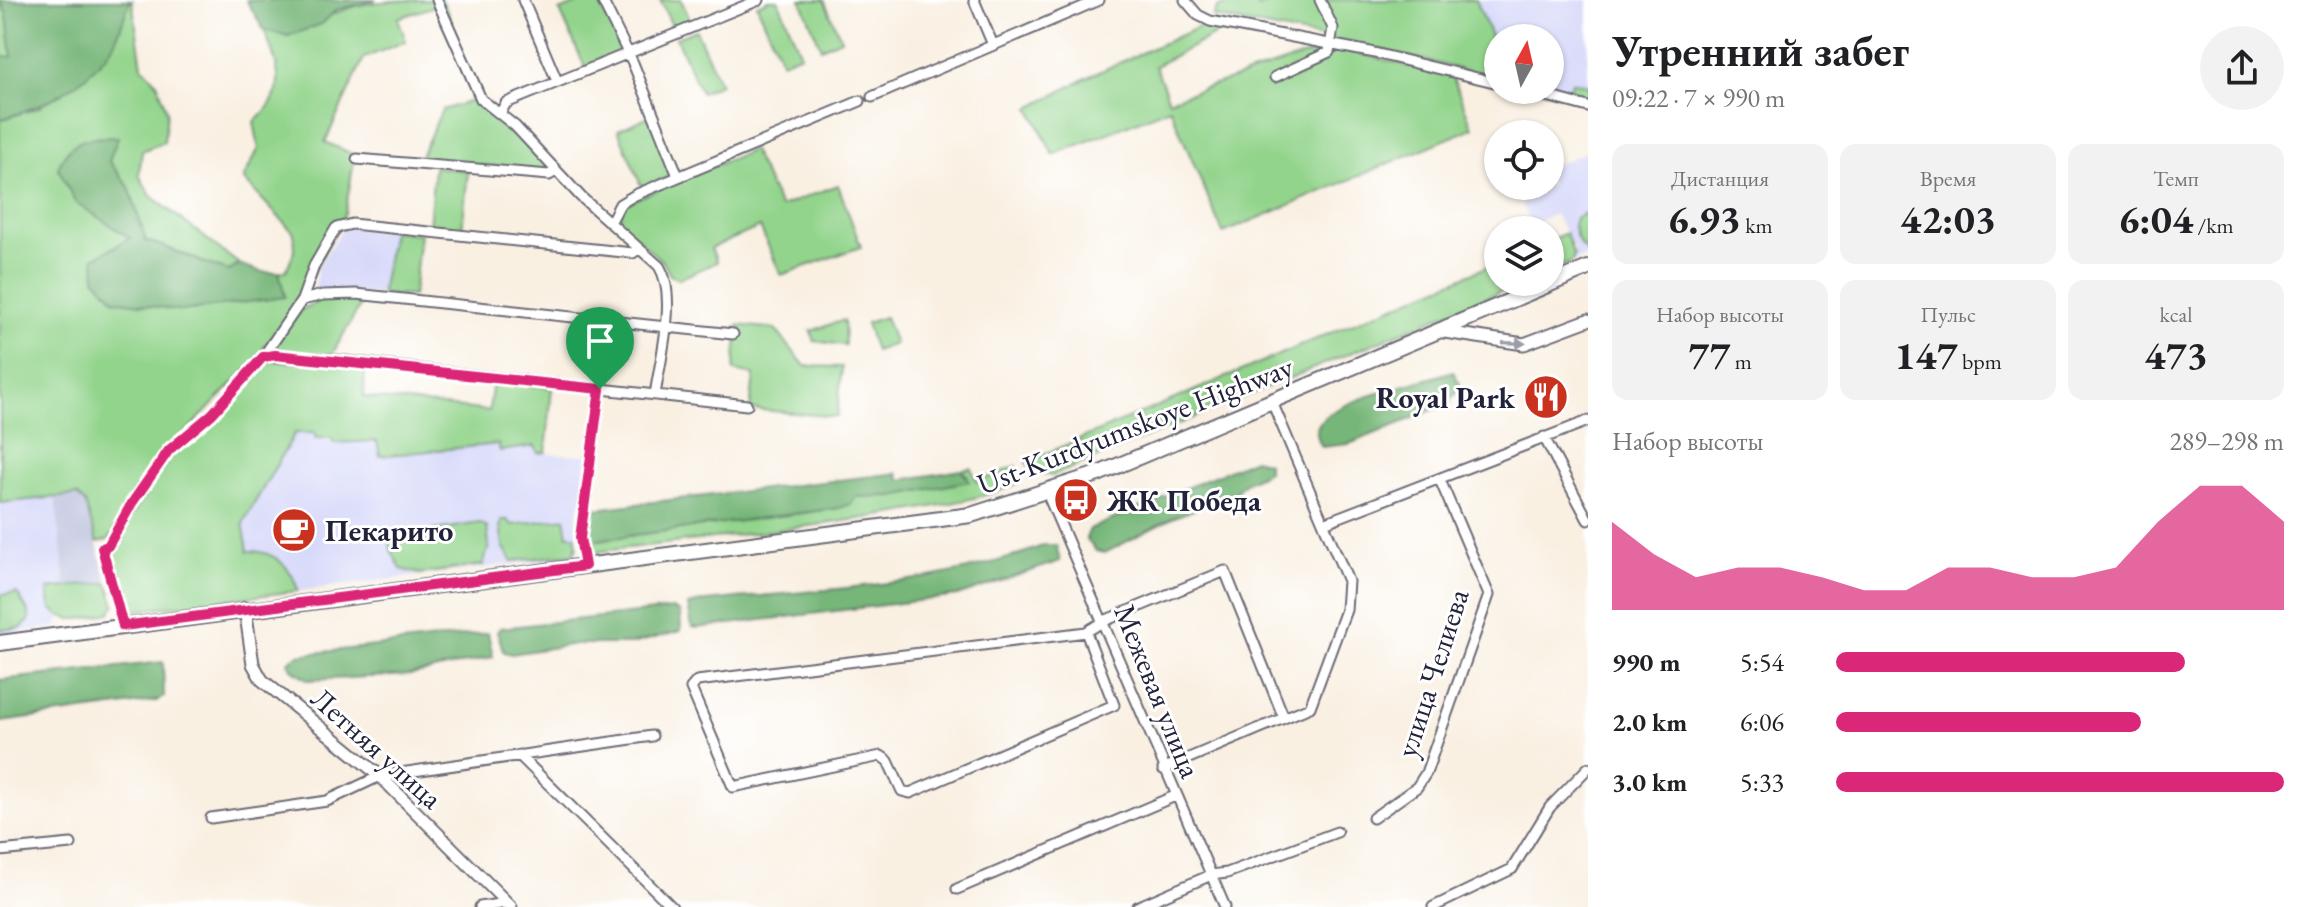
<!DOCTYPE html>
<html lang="ru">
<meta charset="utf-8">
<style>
body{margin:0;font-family:"EB Garamond",serif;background:#f2f2f2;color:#202124;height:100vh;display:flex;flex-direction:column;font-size:30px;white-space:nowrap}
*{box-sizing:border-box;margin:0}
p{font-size:26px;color:#757577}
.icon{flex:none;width:44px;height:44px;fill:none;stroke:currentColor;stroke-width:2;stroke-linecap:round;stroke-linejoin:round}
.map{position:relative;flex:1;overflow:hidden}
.drawer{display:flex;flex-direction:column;background:#fff;width:720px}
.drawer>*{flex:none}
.needle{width:52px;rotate:8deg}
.buttons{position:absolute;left:1484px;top:24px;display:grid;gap:16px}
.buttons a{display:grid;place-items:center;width:80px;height:80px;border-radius:50%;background:#fff;box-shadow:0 2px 6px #0004;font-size:40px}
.pin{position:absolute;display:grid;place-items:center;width:68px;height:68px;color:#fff;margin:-82px -34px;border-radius:50% 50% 50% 0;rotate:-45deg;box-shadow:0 0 8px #0007}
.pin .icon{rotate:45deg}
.round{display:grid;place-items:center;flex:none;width:84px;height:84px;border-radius:42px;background:#f2f2f2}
.overview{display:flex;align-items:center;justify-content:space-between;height:136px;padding:0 24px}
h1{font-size:44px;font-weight:700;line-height:60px}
.stats{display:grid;grid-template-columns:repeat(3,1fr);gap:12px;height:136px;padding:8px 24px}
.stats div{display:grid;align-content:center;border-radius:16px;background:#f2f2f2;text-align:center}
.stats b{font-size:40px;font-weight:700}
.stats small{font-size:22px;font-weight:400}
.stats p{font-size:22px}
.chart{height:224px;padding:16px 24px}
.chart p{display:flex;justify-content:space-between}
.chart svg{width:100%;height:144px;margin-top:8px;fill:#db2777;opacity:.7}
ul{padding:0 24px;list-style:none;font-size:26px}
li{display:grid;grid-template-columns:128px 96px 1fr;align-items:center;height:60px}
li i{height:20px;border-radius:10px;background:#db2777}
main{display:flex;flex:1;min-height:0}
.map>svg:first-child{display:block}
.built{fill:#d6d8f9}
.industrial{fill:#bec3de}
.green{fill:#93d48c;stroke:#5a7b64;stroke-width:2}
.forest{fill:#76b678;stroke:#4c6c5a;stroke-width:2}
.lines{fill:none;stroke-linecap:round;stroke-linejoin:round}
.minor-casing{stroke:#6d6a75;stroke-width:13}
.tertiary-casing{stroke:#6d6a75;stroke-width:15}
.primary-casing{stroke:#6d6a75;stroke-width:18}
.minor{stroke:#fff;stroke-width:9}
.tertiary{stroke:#fff;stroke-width:11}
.primary{stroke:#fff;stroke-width:14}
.oneway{fill:#9c9ca7}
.route-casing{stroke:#fff;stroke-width:16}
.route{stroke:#db2777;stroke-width:10}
.labels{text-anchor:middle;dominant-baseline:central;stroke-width:6;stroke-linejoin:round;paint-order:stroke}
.poi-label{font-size:30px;font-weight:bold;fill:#22223b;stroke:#fff;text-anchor:start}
.street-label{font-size:30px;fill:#22223b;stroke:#fff}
</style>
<main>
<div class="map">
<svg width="1588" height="907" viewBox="0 0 1588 907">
<rect width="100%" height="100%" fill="#fff"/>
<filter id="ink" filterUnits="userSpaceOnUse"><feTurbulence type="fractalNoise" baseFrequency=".0125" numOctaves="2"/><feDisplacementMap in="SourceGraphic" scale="16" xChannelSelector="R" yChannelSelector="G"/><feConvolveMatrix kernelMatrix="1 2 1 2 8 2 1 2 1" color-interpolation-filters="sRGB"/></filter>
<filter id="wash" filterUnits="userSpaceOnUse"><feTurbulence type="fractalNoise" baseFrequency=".006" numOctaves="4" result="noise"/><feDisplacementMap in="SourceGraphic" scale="32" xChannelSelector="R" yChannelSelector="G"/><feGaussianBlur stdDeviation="1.8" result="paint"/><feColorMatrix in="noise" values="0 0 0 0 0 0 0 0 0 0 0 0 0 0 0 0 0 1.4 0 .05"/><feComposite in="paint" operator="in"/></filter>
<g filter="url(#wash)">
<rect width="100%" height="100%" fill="#f9f0e2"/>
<path class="built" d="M1457,0H1588V102L1550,90V38H1498V70Z
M1588,151V255L1572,262L1575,250L1555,214L1531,224L1522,205L1531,187L1550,186V167Z
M344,227L392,231L381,294L315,290L318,268Z
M295,432L315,433L334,443L377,441L380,456L498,444L500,451L535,446L538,453L587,455L584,493L577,515L578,552L575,556L298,591L297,584L248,552L243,523Z
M55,497L66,587L48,590L55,614L61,618L55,627L0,634V503Z"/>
<path class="industrial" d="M77,495L85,503L108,583L66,587L55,497Z"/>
<path class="green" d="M0,0L7,15L12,58L0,56Z
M132,0L142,66L158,84L167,112L164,142L142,151L139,175L151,196L239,264L230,271C200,264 176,248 146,241L129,187L109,161L59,168L75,201L131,238L94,258L182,311L284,297L279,272L286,271L295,249L294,233L243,179L259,148L254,122C290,92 279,68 264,30L288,36C352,1 371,0 442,0L452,21L445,25L435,6L398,18L406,41L364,58L325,142L355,155L345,213L299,299L252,364L151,468L108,540L97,542L85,503L77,495L0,503V120L40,107Z
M586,0H598L620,46L618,54L585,67L560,11Z
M660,0H681L692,24L674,30Z
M769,0H778L801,54L782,62L757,5Z
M801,0H824L841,39L821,48Z
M1237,0H1254L1259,8L1278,0H1476L1498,53V79L1371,47L1213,17L1217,8Z
M1208,23L1223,26L1222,31L1155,66L1169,100L1321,50L1322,45L1452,76L1473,128L1223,233L1170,108L1053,155L1030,108L1092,75Z
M696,30L720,84L701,93L676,38Z
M1572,82L1588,85V102L1540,90H1550V84L1570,89Z
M475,100L514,128L549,166L547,171L419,160L442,110Z
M652,115L673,169L669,177L642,188L618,130Z
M752,150L780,207L838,185L861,247L781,275L760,227L711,248L717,262L679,279L670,275L663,262L619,222L622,207L636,199Z
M434,167L468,171L462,230L429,227Z
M1588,212V252C1579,247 1571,228 1575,218Z
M392,231L420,234L413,296L381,294Z
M1566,233L1574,256L1572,262L1550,271V240Z
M1498,262V282H1523L1052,476L1032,472L1026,462Z
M323,299H364L331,356L277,351L275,345L302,309Z
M885,317L895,344L875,351L866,323Z
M844,320L845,345L814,341L811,331Z
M738,325L775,329L805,366L842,367L837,417L750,409L754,375L734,371Z
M266,361L325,362L365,368L364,397L489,411L493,381L552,388L546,452L538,453L535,446L500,451L498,444L380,456L377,441L334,443L331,438H315V433H295L243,523L248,551C273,550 292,566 298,591L132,611L124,606L110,562L113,545L173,452Z
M1016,466L1020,480C1003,509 649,545 594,552L586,551L584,537L590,541L839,508L851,504L855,497L968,476L961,470L971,468L977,482Z
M565,518L568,535H575L577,546L573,554L512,561L503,546L500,525L502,520H508L512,525Z
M480,523L487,527L489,546L483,565L420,574L401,569L391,550L389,537Z
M108,583L115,605L110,613C88,617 66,627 50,607L48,589Z
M17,593L29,613V621L21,628L0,630V595Z"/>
<path class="forest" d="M0,0H130C124,16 119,38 109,52C79,90 44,105 0,120V56L12,57L7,15Z
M246,0H376L336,10L322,24L288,36L264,30Z
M118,137L109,161L129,187L146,241C176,249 200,264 230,271L239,264L262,272H279L285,297L182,311L115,300L95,278L94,258L130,238L75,202L58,168C70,137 88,137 118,137Z
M1453,371L1461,386L1448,404L1349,444L1322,447C1318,440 1314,431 1319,424C1334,399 1424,382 1453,371Z
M1254,459L1268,463V471L1243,484L1234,494L1172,518L1105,553L1096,551L1086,538L1090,529Z
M961,470L969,481L894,496L855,497L851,504L839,508L590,541L584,537L587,510L898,473L900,480Z
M1045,545H1056L1060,561L957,596L697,628L692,627L688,605L706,601C820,589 937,588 1045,545Z
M673,609L680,612L681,631L632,644H575L512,654L504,652L497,632L500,628Z
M488,633L493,657L411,675L308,680L292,669L288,662L297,655Z
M163,662L164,697L156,701L0,722V680Z"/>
</g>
<g filter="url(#ink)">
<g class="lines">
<g class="minor-casing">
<path id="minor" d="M437,0L481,99L515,126L581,197L659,266C678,296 660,360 655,395
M523,0L557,81
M602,0L633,63L678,176
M974,0L993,45
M1185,0L1198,15L1210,21L1370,52L1498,83
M1275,77L1329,52L1333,28L1320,0
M1525,90L1588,107
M872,97L1099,0
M501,112L506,103L759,0
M357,159L549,175L556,171
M610,223L620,204L635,195L860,101
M302,300L323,295L356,294L733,334
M263,357L328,359L747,405
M1544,437L1588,520
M1047,493L1225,907
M1324,523L1588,421
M585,566L580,538L600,389
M123,626L102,548L108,546L132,503L169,450L212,414L263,357L302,300L314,266L336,228L352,224L633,253L638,249
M1086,632L1114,705L910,793L902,791L888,761L881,756L733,787L691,688L697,681Z
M1086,632L1104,621L1225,571L1284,718
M519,755L672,907
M1163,769L1310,707L1346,610L1348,581L1272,402
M211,818L327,801L380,776L652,736
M1373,818L1417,787L1426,773L1489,595L1440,480
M0,851L71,844
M957,889L1175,796
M480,907L506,903
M1137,907L1211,875L1227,873L1337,832
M1433,907L1512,869L1550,807L1588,768"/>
</g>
<g class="tertiary-casing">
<path id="tertiary" d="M1438,331L1524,344L1588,320
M245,608L253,664L262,680L380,776L511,907"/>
</g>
<g class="primary-casing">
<path id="primary" d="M0,643L971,515L1098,474L1588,268"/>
</g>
<use href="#minor" class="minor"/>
<use href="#tertiary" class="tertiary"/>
<use href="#primary" class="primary"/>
</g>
<defs><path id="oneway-solid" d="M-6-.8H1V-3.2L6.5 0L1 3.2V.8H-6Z" transform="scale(2)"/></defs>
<use class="oneway" href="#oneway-solid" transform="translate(1514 343) rotate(2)"/>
</g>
<g class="lines" filter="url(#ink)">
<g class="route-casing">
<path id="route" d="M275,355L600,389L580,538L585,566L123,626L102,548L108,546L132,503L169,450L212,414L263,357Z"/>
</g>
<use href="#route" class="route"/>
</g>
<defs>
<g id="restaurant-disc" transform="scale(2.3)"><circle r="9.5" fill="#c8321e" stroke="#fff"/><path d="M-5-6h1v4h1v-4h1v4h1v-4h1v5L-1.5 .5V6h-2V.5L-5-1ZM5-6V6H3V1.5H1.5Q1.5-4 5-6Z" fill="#fff"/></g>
<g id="bus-disc" transform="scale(2.3)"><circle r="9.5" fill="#c8321e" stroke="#fff"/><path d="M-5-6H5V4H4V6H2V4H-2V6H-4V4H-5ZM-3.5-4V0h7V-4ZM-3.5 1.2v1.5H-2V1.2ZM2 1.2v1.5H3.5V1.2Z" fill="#fff"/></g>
<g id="cafe-disc" transform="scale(2.3)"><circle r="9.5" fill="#c8321e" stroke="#fff"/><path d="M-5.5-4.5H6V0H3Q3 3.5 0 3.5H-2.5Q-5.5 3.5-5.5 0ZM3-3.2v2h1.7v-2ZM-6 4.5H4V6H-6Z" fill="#fff"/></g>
</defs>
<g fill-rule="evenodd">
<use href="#restaurant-disc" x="1546" y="397"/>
<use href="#bus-disc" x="1076" y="500"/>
<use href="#cafe-disc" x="294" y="530"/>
</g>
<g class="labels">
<g class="poi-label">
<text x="1515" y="397" text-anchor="end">Royal Park</text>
<text x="1107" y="500">ЖК Победа</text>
<text x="325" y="530">Пекарито</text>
</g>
<g class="street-label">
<text transform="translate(1135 425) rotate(-21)">Ust-Kurdyumskoye Highway</text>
<text transform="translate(1432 673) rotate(-72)">улица Челиева</text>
<text transform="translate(1158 691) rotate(68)">Межевая улица</text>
<text transform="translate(377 748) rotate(42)">Летняя улица</text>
</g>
</g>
</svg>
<div class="buttons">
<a><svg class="needle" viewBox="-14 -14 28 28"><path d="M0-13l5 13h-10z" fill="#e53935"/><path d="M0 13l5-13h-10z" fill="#757577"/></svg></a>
<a><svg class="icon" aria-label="locate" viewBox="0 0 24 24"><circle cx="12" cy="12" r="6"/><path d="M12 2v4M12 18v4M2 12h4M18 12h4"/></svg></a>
<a><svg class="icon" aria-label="layers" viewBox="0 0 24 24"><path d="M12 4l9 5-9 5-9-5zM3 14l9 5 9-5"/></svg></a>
</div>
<div class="pin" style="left:600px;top:389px;background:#1e9e55"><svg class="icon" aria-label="arrive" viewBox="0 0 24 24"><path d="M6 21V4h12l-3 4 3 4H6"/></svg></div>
</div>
<section class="drawer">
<div class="overview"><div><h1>Утренний забег</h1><p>09:22 · 7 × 990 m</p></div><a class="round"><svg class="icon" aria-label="share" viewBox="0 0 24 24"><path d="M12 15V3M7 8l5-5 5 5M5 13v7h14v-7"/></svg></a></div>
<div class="stats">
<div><p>Дистанция</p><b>6.93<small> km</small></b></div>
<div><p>Время</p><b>42:03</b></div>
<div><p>Темп</p><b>6:04<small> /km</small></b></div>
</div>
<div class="stats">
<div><p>Набор высоты</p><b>77<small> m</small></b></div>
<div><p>Пульс</p><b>147<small> bpm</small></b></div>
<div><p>kcal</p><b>473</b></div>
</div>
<div class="chart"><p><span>Набор высоты</span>289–298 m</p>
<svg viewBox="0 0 160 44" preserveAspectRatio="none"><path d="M0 44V17L10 27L20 34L30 31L40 31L50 34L60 38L70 38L80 31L90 31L100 34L110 34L120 31L130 17L140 6L150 6L160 17V44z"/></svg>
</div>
<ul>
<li><b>990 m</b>5:54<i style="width:78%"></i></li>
<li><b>2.0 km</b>6:06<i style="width:68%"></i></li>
<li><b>3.0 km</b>5:33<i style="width:100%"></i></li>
</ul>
</section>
</main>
